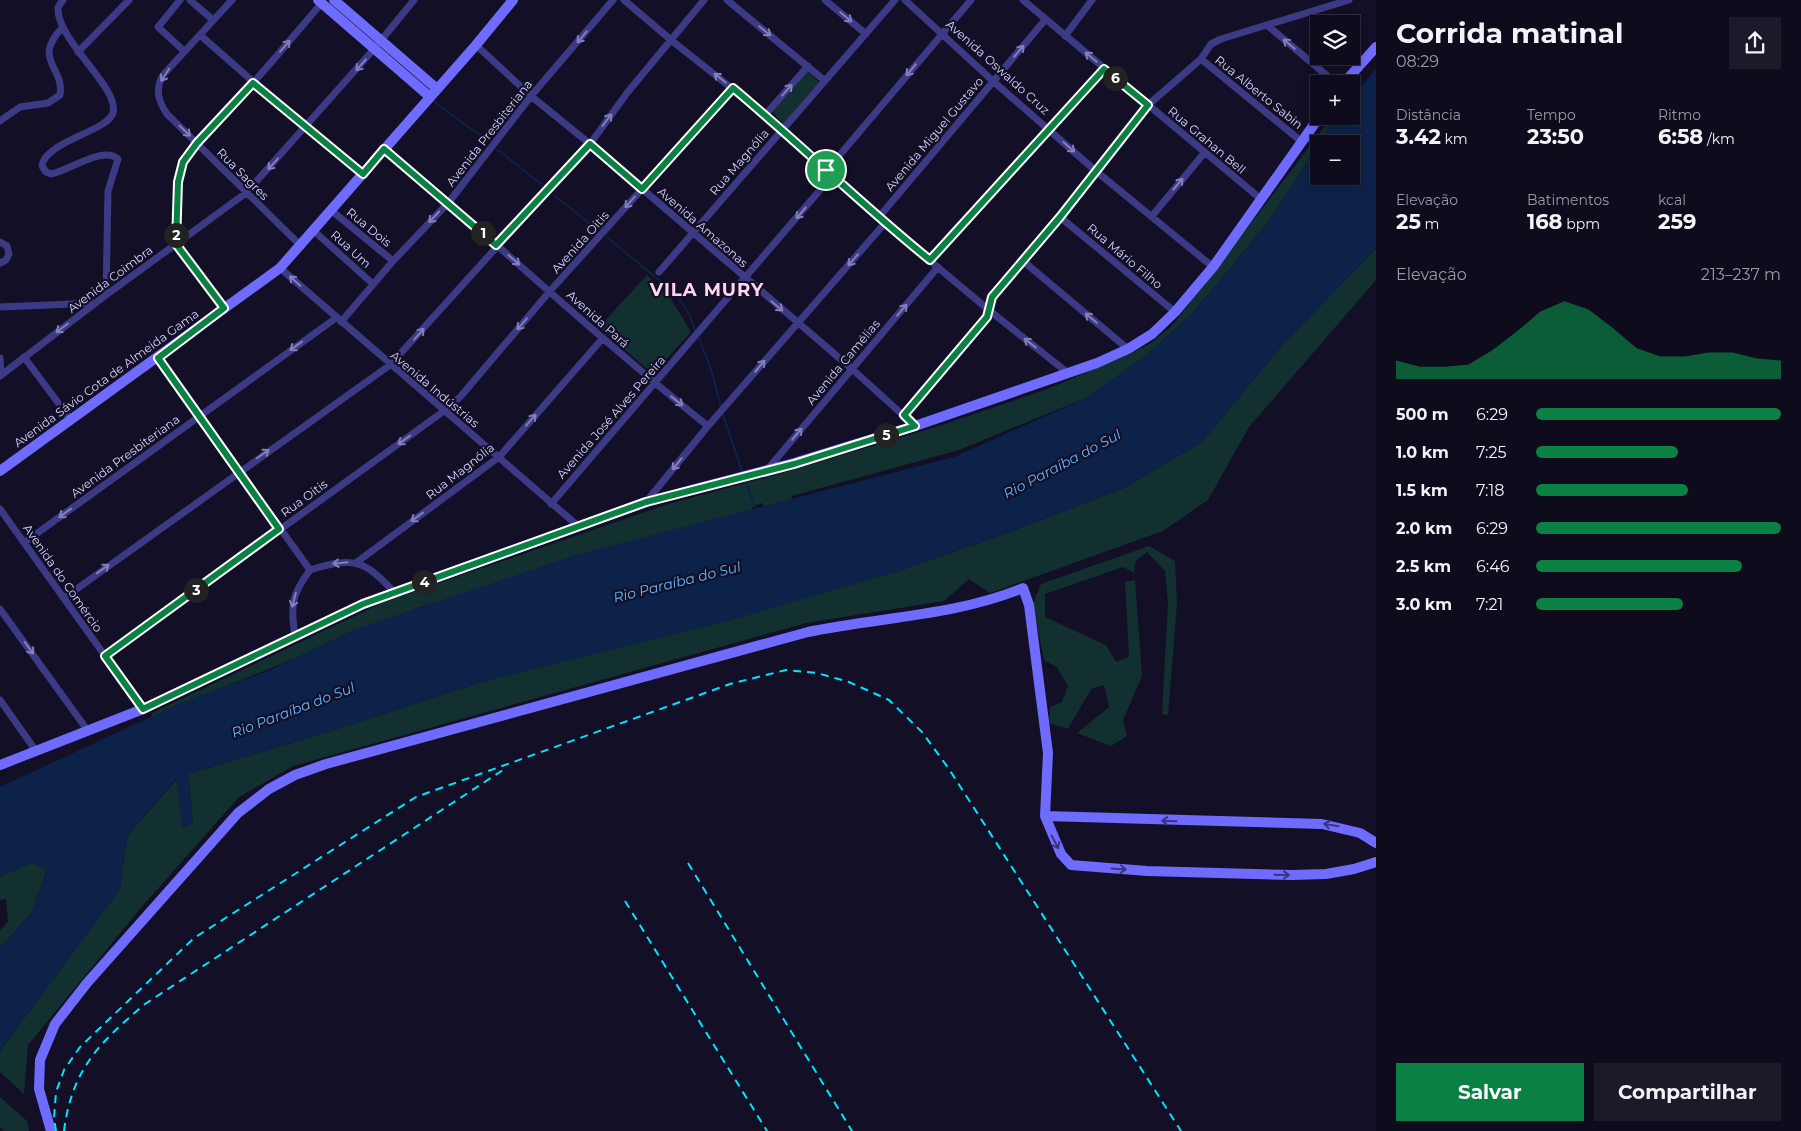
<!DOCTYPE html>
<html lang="pt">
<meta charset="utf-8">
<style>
body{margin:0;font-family:Montserrat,sans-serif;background:#1c1929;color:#f1f3f6;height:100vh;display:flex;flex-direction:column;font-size:19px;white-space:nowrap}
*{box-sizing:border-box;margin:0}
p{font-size:16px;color:#9b9ba3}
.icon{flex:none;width:28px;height:28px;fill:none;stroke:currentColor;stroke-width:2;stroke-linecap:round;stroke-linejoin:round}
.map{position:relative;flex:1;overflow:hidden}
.sheet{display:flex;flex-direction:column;background:#0e0b1c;width:425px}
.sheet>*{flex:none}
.fabs{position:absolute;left:1310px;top:15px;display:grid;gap:10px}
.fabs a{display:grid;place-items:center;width:50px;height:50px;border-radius:0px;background:#0e0b1c;box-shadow:0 2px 8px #0003,0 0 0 1px #2e2b3b;font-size:25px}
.pin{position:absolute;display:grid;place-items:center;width:42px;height:42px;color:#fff;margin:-21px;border:2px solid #fff;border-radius:50%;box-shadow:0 1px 5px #0007}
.km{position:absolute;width:25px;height:25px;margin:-12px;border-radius:50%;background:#222;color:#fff;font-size:14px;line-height:25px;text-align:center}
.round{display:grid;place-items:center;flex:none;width:52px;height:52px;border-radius:0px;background:#1c1929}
.overview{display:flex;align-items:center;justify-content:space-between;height:85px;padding:0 20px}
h1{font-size:28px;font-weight:700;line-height:38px}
.figures{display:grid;grid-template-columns:repeat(3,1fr);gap:8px;height:85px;padding:5px 20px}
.figures div{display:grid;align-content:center}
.figures b{font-size:21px;font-weight:700}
.figures small{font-size:14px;font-weight:400}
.figures p{font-size:14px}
.chart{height:140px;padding:10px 20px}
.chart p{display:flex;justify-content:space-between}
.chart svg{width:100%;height:90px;margin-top:5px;fill:#0b8043;opacity:.7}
.action{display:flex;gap:10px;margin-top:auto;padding:10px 20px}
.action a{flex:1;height:58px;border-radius:0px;background:#0b8043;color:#fff;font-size:20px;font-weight:700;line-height:58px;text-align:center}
.action a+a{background:#1c1929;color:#f1f3f6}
ul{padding:0 20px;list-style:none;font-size:16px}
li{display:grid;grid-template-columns:80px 60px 1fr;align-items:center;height:38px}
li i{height:12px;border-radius:6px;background:#0b8043}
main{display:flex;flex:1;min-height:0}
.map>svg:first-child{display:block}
.green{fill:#12302f}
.water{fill:#0c2248;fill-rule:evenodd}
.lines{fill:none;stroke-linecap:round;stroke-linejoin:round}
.stream{stroke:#0c2248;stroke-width:2}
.street{stroke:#3d3a85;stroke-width:7}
.secondary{stroke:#6f6bff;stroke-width:10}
.rail{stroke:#00e5ff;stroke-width:2;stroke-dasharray:8 6;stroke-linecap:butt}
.oneway{stroke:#837fbc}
.oneway2{stroke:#38347d}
.route-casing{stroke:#fff;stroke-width:10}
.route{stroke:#0b8043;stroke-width:6}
.labels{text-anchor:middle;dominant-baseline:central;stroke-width:4.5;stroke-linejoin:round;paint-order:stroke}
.street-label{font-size:12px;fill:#d9d4ff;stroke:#130f26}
.water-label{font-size:14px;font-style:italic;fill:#62b6ff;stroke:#130f26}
.district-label{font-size:18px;font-weight:bold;letter-spacing:1px;fill:#ffd6f0;stroke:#130f26}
</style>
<main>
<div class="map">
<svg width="1376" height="1131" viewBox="0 0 1376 1131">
<rect width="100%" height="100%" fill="#130f26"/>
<path class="green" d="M807,71L819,82L783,124L771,110Z
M1333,116H1336L1270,220L1191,315L1143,358L1086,398L959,450L792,496L788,514L772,520L762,503L752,507L753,521L420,607L151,717L152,713L384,602L668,504L783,473L942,425L1045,390L1130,354L1151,343L1173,325Z
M1376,248V280L1249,427L1208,500L1163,531L990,593L969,579L944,601L806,623L293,766L239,797L140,909L28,1045L24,1094L0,1072V1051L120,889L127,836L177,779L183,828L193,823L188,774L331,731L482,682L896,572L1013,531L1124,488L1202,442L1278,350Z
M647,275L671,299L691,332L656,371L647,369L599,327Z
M1149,546L1175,561L1177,604L1168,715L1162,714L1168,603L1165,571L1147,552L1136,561L1134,573L1123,567L1045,594V617L1106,645L1116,662L1129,657L1125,582L1135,580L1142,676L1123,720L1127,736L1111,746L1077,733L1109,707L1104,685L1091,689L1068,729L1049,723L1050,707L1062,702L1068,686L1057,667L1044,660L1033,604L1041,584Z
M32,863L47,869L32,912L0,948V930L8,922L6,899L0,900V876Z
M0,1097L27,1121L29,1131H4L0,1127Z"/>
<path class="water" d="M1376,69V248L1278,350L1202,442L1124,488L1013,531L896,572L728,621L482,682L331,731L188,774L193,823L183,828L176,779L127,836L120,889L0,1051V948L32,912L47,870L32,863L0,876V787L185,701L266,672L353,630L579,554L954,457L1086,398L1143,358L1191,315L1270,220L1336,116H1351V98ZM1319,144H1351V176H1319Z"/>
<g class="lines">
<path class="stream" d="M433,101L481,136
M498,150L541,184
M555,196L589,223
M607,237L677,295L689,314L696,332
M698,336L711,369L721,407
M722,412L743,474
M746,481L755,509"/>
<path class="street" d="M63,0L58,7C56,41 120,87 113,113C108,131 44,142 42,166L46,172L51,174C68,171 104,145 118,159L108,191L106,295
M180,0L158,27L184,51
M190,0L213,20
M232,0L163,75C155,89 158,101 167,114L301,246
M624,0L671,40L783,129L885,223L990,311L1068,373
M727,0L824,80
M825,0L866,34
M905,0L994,82L1097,172L1213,267
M1023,0L1262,200
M1268,26L1337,84
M200,35L306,128L363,174
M1065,36L1092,0
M476,45L531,96L590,144L852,369L915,426
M78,52L129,0
M1201,59L1302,142
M765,115L808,66
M0,121L20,107L48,103L60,95C65,67 31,60 63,27
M384,149C494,239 597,338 708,426
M827,170L971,0
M332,211L393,261
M1152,216L1205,152
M879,217L1045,20
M1060,217L1175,312
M314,231L373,284
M0,242L7,246L9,254L6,260L0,263
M931,260L1104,69
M1023,261L1128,349
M280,268L578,526
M659,272L895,0
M0,307L95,303
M224,308L176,244L179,172C191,140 229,110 252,84C276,58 298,30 322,3
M341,322L393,261L449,202L531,96L613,0
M24,357L71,420
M0,358L1,375
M158,358L310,570
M0,376L106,295L246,193L374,49L414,0
M904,415L987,317L991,298L1097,172L1148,105L1201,59L1211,44L1221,39L1349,0
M766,471L938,267
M646,502L708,426L885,223
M551,504L832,176
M0,509L143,709
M25,542L336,318
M357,562L499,457L603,338
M310,570C355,556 364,560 395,593
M64,598L390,365L590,144L627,93L704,0
M0,609L88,731
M295,635C290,605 292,594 310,570
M105,656L444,411L461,396L550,291L733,88
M0,700L36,751"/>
<path class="secondary" d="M318,0L429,96
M334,0L436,88
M1343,84L1376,47
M0,471L280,268L476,45L513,0
M0,765L143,709L363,604L646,502L794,463L915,426L1097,363L1128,349L1152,334L1175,312L1213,267L1320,116
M1045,816L1322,824L1360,833L1376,843
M51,1131L39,1089L40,1060L55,1024L87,983L238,813L269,789L295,775L326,764L808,632C880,617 955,616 1023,588L1029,605L1048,753L1045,816L1061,854L1071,865L1147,871L1292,875L1326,874L1354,869L1376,862"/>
<path class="rail" d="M688,863L852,1131
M625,901L767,1131
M56,1131L54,1118L56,1092L64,1070L80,1047L194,938L416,797L730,684L786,670L817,673L849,682L889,700L922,732L949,769L1181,1131
M64,1131C72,1069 99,1043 145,1004L506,768"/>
</g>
<defs><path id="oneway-shaft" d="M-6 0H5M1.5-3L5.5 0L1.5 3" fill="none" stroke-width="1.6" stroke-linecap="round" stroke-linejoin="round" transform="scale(1.25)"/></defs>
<g class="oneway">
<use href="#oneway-shaft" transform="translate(846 17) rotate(40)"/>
<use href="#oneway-shaft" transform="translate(765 31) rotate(39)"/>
<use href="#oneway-shaft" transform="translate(582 37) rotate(130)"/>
<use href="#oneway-shaft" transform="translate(1289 44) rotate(-140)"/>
<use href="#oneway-shaft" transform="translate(285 46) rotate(-49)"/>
<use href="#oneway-shaft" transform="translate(1019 51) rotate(-50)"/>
<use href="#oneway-shaft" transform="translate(1091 57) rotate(-140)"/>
<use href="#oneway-shaft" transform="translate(361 65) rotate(131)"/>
<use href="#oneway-shaft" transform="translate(911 70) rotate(130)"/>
<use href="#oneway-shaft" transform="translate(165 75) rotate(123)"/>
<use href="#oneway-shaft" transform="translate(720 78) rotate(-142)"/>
<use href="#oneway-shaft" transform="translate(787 90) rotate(-48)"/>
<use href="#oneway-shaft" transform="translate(607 120) rotate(-53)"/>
<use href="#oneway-shaft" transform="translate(185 131) rotate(44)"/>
<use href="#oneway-shaft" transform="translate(1069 147) rotate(42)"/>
<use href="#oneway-shaft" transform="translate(273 164) rotate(132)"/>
<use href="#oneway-shaft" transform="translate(1178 184) rotate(-50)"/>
<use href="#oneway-shaft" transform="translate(630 202) rotate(132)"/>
<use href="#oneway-shaft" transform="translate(801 213) rotate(130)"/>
<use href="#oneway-shaft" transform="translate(434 217) rotate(133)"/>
<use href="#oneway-shaft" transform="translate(514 260) rotate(41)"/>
<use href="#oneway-shaft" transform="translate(853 260) rotate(131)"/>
<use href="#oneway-shaft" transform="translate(295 281) rotate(-138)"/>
<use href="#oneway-shaft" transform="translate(777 306) rotate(40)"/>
<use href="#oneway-shaft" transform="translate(902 310) rotate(-50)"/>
<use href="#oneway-shaft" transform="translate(1091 318) rotate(-140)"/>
<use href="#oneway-shaft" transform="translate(522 324) rotate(131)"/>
<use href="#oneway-shaft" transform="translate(62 328) rotate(143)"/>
<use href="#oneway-shaft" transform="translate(419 334) rotate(-49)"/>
<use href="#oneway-shaft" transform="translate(1030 343) rotate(-142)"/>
<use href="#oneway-shaft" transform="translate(296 346) rotate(144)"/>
<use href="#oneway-shaft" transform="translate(760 366) rotate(-50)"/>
<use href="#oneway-shaft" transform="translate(677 401) rotate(38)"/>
<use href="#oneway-shaft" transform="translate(531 420) rotate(-49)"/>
<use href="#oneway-shaft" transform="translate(797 434) rotate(-50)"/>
<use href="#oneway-shaft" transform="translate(404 440) rotate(144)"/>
<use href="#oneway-shaft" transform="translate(263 454) rotate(-35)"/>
<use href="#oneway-shaft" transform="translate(677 464) rotate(129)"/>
<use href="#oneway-shaft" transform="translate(65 513) rotate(144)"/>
<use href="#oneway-shaft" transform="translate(417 517) rotate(144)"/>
<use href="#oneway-shaft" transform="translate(340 563) rotate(174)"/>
<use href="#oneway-shaft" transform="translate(103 569) rotate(-36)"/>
<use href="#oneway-shaft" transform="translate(294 600) rotate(104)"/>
<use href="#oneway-shaft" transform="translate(29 648) rotate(54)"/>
</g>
<g class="oneway2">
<use href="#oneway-shaft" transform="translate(1169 821) rotate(-178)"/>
<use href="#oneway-shaft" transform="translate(1331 825) rotate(-171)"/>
<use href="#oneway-shaft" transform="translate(1055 842) rotate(62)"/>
<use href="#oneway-shaft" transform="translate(1119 869) rotate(4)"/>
<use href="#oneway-shaft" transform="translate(1282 875) rotate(1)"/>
</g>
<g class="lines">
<g class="route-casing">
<path id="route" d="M1104,69L1148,105L1060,217L992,297L987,317L904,415L915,426L794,464L646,502L363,604L143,709L105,656L279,529L158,358L224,308L176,244L178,182L183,162L197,143L253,83L363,174L384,149L496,245L590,144L642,189L733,88C800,144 862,205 930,260Z"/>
</g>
<use href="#route" class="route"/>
</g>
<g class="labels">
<g class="street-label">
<text transform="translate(998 67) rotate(42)">Avenida Oswaldo Cruz</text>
<text transform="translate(1259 92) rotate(39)">Rua Alberto Sabin</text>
<text transform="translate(489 133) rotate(-52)">Avenida Presbiteriana</text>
<text transform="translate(934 134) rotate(-50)">Avenida Miguel Gustavo</text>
<text transform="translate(1207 140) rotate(40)">Rua Grahan Bell</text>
<text transform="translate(739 162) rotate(-49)">Rua Magnólia</text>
<text transform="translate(243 174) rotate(45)">Rua Sagres</text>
<text transform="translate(369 227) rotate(39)">Rua Dois</text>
<text transform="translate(703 227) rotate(41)">Avenida Amazonas</text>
<text transform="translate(580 242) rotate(-48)">Avenida Oitis</text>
<text transform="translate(351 249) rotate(42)">Rua Um</text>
<text transform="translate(1125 256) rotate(40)">Rua Mário Filho</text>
<text transform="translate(110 279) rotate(-37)">Avenida Coimbra</text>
<text transform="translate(598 319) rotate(42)">Avenida Pará</text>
<text transform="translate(843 362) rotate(-50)">Avenida Camélias</text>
<text transform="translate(106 378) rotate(-36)">Avenida Sávio Cota de Almeida Gama</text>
<text transform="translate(435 389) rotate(40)">Avenida Indústrias</text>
<text transform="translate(611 417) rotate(-49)">Avenida José Alves Pereira</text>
<text transform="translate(125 456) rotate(-36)">Avenida Presbiteriana</text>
<text transform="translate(460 471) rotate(-38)">Rua Magnólia</text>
<text transform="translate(304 498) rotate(-36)">Rua Oitis</text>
<text transform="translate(63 578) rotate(55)">Avenida do Comércio</text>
</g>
<g class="water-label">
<text transform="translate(1062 464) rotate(-28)">Rio Paraíba do Sul</text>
<text transform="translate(677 582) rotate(-14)">Rio Paraíba do Sul</text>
<text transform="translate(293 710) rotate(-21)">Rio Paraíba do Sul</text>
</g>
<g class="district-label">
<text x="707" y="290">VILA MURY</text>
</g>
</g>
</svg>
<div class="fabs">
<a><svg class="icon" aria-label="layers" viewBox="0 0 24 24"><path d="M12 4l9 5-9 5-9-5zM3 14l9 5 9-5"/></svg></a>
<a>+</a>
<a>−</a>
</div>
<div class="pin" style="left:826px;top:170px;background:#1e9e55"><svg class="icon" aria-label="arrive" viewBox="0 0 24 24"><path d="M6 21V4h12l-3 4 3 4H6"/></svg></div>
<b class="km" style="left:483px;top:233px">1</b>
<b class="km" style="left:176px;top:235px">2</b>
<b class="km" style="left:196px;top:590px">3</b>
<b class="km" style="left:424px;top:582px">4</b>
<b class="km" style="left:886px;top:435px">5</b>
<b class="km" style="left:1115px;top:78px">6</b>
</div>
<section class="sheet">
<div class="overview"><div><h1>Corrida matinal</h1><p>08:29</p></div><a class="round"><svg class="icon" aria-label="share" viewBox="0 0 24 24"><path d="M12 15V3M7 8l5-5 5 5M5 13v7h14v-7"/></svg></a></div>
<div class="figures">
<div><p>Distância</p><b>3.42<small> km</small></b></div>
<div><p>Tempo</p><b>23:50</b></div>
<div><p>Ritmo</p><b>6:58<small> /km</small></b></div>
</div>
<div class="figures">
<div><p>Elevação</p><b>25<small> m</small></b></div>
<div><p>Batimentos</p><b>168<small> bpm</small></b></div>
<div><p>kcal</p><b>259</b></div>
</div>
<div class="chart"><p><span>Elevação</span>213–237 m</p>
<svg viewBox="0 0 160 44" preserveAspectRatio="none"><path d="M0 44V35L10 38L20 38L30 37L40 30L50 21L60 11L70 6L80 10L90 19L100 29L110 33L120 33L130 31L140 31L150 34L160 35V44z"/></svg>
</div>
<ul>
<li><b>500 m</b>6:29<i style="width:100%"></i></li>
<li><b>1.0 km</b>7:25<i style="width:58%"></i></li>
<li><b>1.5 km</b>7:18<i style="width:62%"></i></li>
<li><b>2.0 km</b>6:29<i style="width:100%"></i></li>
<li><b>2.5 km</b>6:46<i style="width:84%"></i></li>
<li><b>3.0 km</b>7:21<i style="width:60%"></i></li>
</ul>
<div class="action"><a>Salvar</a><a>Compartilhar</a></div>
</section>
</main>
